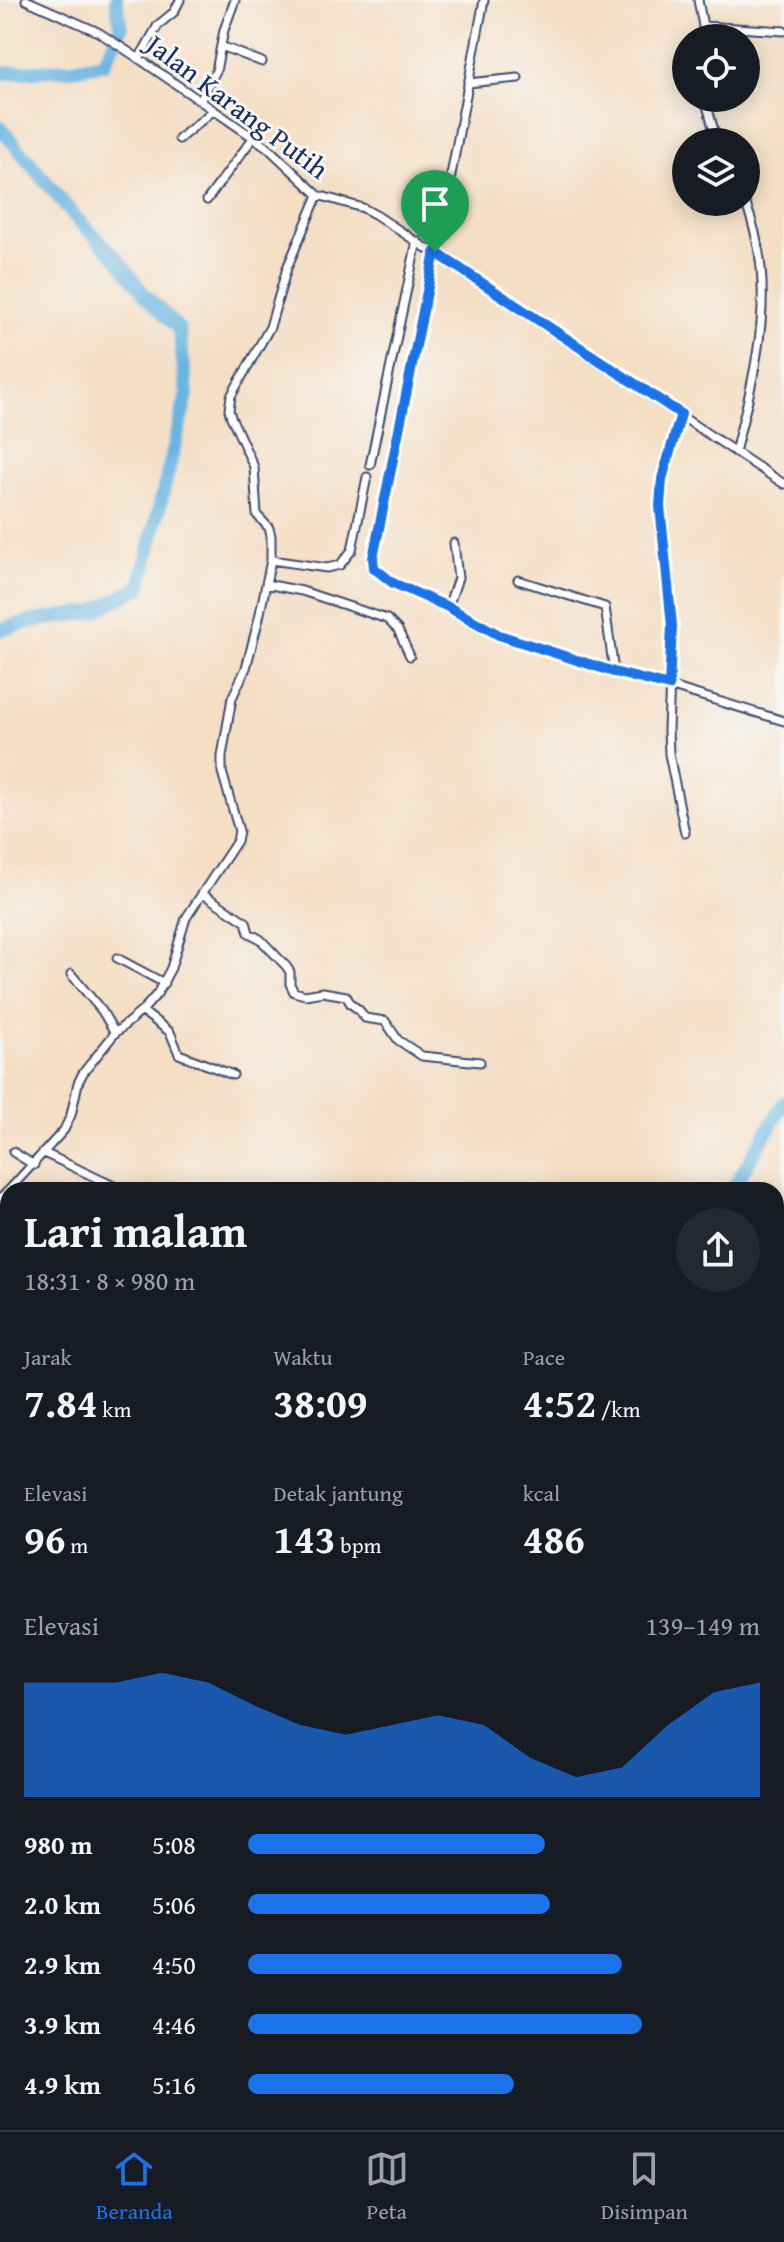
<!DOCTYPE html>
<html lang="id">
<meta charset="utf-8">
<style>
body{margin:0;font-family:"Gentium Book Plus",serif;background:#242831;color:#f1f3f6;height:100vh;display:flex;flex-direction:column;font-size:30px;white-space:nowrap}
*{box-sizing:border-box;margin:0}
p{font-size:26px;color:#9ea1a6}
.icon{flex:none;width:44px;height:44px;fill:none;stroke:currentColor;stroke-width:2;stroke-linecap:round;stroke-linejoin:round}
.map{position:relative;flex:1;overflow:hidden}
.panel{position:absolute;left:0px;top:1182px;width:784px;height:948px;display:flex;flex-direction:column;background:#171b24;border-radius:24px 24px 0 0;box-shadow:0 4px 20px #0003}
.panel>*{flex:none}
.tools{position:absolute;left:672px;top:24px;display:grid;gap:16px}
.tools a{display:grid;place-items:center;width:88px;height:88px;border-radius:50%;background:#171b24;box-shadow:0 4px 20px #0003;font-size:40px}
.pin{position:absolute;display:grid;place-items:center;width:68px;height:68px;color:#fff;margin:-82px -34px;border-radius:50% 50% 50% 0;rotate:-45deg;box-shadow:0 0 8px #0007}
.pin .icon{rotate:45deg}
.round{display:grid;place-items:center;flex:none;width:84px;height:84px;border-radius:42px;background:#242831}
.summary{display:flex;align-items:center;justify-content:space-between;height:136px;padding:0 24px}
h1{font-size:44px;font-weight:800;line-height:60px}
.metrics{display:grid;grid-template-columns:repeat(3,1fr);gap:12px;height:136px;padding:8px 24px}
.metrics div{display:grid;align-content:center}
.metrics b{font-size:40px;font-weight:800}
.metrics small{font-size:22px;font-weight:400}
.metrics p{font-size:22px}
.chart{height:224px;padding:16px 24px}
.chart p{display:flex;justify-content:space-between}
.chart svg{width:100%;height:144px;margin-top:8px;fill:#1a73e8;opacity:.7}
ul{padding:0 24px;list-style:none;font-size:26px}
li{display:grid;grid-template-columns:128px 96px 1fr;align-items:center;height:60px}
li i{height:20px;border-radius:10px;background:#1a73e8}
.tab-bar{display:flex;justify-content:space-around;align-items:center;height:112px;border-top:2px solid #363941;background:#171b24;font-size:22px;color:#9ea1a6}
.tab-bar a{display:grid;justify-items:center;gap:4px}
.tab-bar .selected{color:#1a73e8}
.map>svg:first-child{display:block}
.forest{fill:#8eaa5c;stroke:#546c5d;stroke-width:2}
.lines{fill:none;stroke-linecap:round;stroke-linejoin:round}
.river{stroke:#68b5e2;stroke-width:14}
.minor-casing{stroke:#3c496d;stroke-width:11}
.tertiary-casing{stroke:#3c496d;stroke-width:13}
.minor{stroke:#fff;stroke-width:7}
.tertiary{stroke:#fff;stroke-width:9}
.route-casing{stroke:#fff;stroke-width:16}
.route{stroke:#1a73e8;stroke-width:10}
.labels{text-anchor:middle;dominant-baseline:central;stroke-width:6;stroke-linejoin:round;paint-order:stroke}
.street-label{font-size:28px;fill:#1b2f5e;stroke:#f6f6f2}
</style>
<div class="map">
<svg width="784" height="2130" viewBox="0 0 784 2130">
<rect width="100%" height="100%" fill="#f6f6f2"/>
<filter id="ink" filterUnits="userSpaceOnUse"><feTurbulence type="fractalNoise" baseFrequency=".0125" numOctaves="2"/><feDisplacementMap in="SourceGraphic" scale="16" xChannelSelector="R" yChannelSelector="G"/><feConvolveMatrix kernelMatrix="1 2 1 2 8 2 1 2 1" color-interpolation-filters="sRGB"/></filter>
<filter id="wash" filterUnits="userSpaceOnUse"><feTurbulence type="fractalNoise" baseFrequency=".006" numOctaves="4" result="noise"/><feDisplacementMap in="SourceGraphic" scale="32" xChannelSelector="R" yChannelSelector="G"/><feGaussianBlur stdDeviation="1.8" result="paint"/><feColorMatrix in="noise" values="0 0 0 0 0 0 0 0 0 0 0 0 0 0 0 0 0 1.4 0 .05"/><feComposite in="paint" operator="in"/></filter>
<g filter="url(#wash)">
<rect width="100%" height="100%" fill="#f4dec4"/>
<path class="forest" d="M784,2085V2130H728L738,2122H776V2091Z"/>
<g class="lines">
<path class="river" d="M0,73L72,69L104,63L121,28L116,0
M0,127L76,218L116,257L145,295L179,329L187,394L140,587L93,612L32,621L0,630
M732,1190L784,1103
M175,2130L176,2122
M266,2130L273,2122"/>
</g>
</g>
<g filter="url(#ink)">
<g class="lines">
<g class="minor-casing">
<path id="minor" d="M26,0L98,32L135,56L267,147L318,195L363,208L376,215L784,484
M484,0L448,191L373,558L374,568L393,583L448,607L499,635L614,672L669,686L784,721
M698,0L703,26V38
M703,26L784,31
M221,46L262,62
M139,59L158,25L174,12L180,0
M468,83L518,78
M705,98L717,142
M200,101L216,71L224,30L235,0
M179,139L214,110
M207,200L253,138
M681,414L662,479L660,506L672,626L668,730L669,754L685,833
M735,452C756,369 779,285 745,202
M370,465L417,241
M271,560L327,568L340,565L352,550L367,477
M518,580L605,607L614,672
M266,584L302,591L387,619L398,630L410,656
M448,607L458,578L454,543
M203,894L246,922L249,933L260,939L286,966L290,972V984L294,992L305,995L323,992L346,996L351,1004L359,1010L365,1018L385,1021L398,1040L422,1056L480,1062
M117,958L164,983
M71,974L102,1011L115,1033
M142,1011L170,1032L179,1054L233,1075
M13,1152L34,1165
M44,1153L122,1190
M9,1190L64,1130L71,1115L78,1083L83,1073L115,1033L142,1011L157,994L171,968L186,918L237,841L239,831L222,772V756L232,698L246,668L259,618L271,560V536L269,528L257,515L254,467L231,417L229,410L231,396L270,327L287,268L318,195
M0,1199L8,1191
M0,1265L8,1268
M0,1449L8,1438
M0,1602L3,1611L0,1625
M776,1607L784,1628
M428,2122L430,2130"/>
</g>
<g class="tertiary-casing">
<path id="tertiary" d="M0,1957H8
M776,2030H784"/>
</g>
<use href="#minor" class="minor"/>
<use href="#tertiary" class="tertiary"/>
</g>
</g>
<g class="lines" filter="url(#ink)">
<g class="route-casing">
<path id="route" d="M435,252L681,414L662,479L660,506L672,626L669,686L614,672L499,635L448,607L393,583L374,568L373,558Z"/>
</g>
<use href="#route" class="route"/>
</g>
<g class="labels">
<g class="street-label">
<text transform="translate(238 106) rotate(37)">Jalan Karang Putih</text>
</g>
</g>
</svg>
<div class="tools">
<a><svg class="icon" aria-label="locate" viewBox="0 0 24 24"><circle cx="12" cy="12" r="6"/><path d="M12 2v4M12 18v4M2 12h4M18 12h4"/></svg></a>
<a><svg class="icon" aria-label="layers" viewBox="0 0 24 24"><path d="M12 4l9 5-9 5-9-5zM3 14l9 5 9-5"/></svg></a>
</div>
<div class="pin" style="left:435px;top:252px;background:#1e9e55"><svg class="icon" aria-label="arrive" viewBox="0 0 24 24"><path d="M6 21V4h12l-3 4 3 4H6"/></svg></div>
<section class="panel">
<div class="summary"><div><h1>Lari malam</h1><p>18:31 · 8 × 980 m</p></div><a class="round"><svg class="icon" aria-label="share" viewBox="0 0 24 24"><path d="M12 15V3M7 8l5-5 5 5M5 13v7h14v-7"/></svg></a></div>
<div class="metrics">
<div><p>Jarak</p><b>7.84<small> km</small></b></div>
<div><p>Waktu</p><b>38:09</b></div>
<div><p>Pace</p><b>4:52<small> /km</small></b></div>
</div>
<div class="metrics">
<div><p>Elevasi</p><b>96<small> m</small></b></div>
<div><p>Detak jantung</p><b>143<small> bpm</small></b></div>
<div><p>kcal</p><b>486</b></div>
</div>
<div class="chart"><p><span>Elevasi</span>139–149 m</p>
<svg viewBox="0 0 160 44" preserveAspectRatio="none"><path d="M0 44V9L10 9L20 9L30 6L40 9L50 16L60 22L70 25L80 22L90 19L100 22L110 32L120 38L130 35L140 22L150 12L160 9V44z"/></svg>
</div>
<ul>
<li><b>980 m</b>5:08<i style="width:58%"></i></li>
<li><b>2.0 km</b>5:06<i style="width:59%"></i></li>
<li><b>2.9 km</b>4:50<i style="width:73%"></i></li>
<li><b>3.9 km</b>4:46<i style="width:77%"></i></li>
<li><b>4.9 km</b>5:16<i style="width:52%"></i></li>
</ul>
</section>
</div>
<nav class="tab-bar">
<a class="selected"><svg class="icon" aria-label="home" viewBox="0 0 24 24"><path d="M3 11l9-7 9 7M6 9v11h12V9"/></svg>Beranda</a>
<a><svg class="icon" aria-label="map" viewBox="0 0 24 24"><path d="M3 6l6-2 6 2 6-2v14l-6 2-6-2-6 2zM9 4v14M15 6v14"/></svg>Peta</a>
<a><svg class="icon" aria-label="saved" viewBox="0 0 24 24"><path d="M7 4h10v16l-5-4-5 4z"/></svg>Disimpan</a>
</nav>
